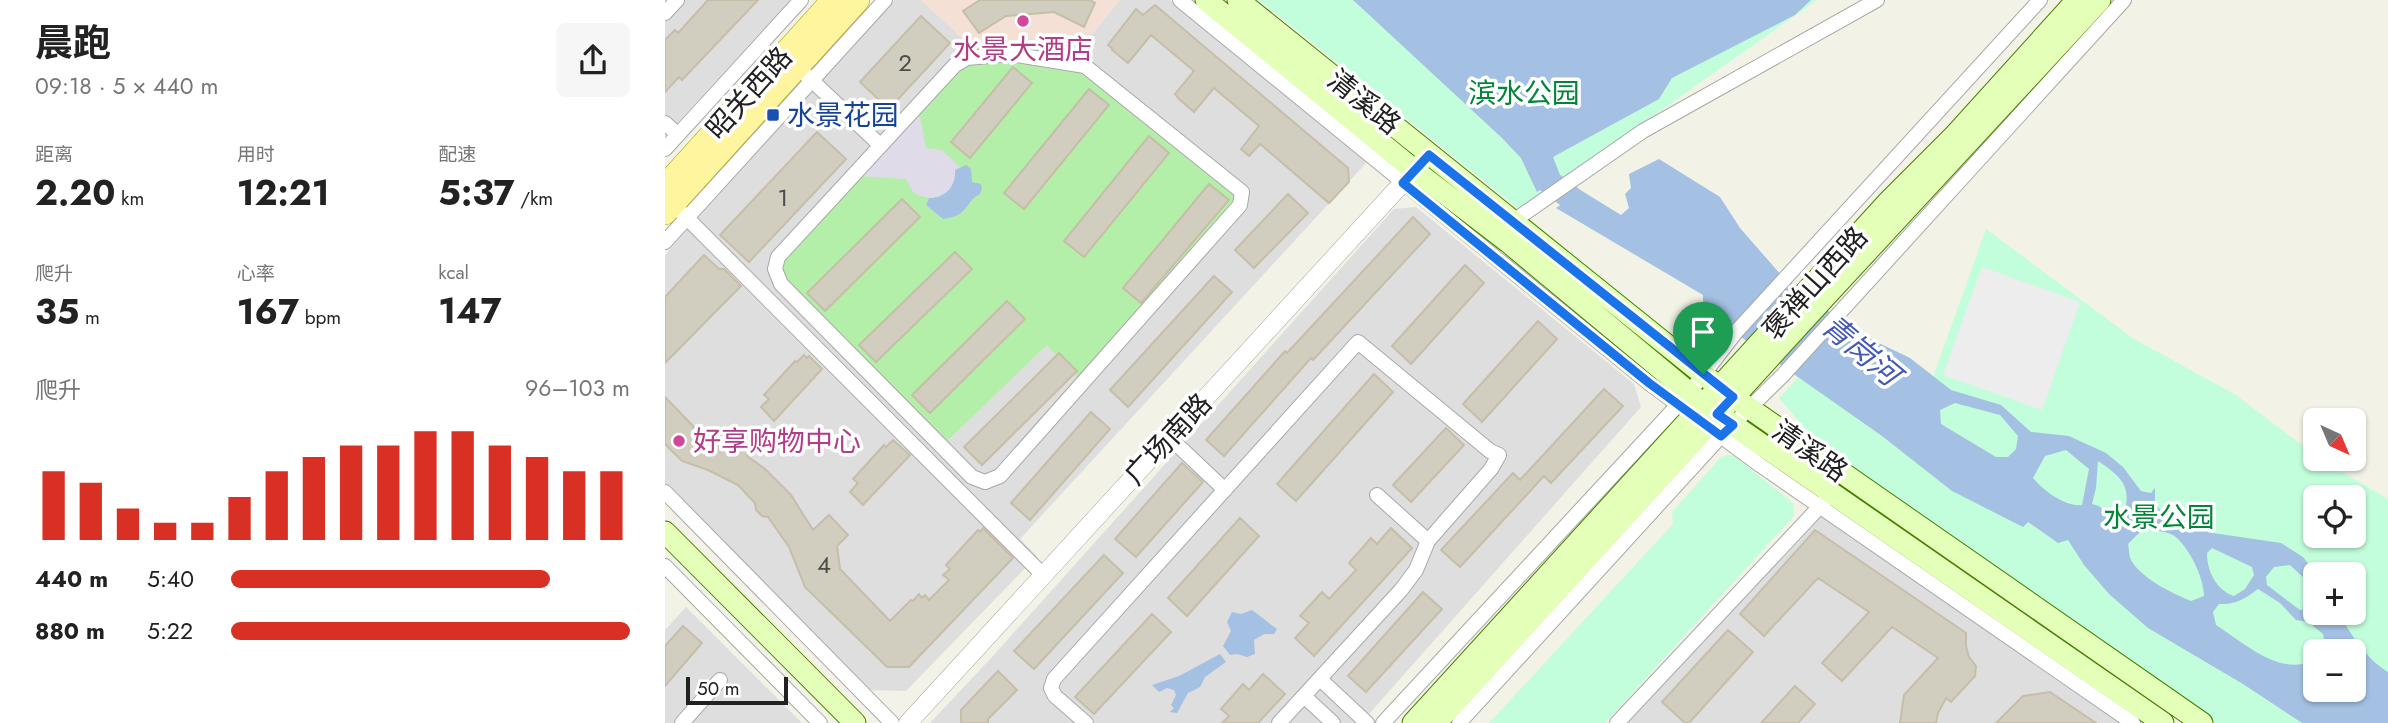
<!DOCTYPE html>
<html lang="zh">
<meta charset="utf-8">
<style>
body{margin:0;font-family:Jost,"Noto Sans SC",sans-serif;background:#f6f6f6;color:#222;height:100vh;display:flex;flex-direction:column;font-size:26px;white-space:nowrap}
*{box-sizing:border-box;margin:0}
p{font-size:23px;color:#767676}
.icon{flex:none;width:38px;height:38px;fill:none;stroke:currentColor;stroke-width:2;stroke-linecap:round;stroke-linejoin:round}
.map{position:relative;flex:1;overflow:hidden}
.panel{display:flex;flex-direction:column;background:#fff;width:665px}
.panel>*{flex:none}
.needle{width:46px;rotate:136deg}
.buttons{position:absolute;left:1638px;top:408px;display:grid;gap:14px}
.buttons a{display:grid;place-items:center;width:63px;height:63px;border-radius:10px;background:#fff;box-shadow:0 2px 5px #0004;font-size:35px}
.scale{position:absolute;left:21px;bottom:18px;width:102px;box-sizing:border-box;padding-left:7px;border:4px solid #212121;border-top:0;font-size:19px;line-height:24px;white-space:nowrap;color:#212121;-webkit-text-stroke:5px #fff;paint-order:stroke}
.pin{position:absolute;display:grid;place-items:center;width:60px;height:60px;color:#fff;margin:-72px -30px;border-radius:50% 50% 50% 0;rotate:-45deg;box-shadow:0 0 7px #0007}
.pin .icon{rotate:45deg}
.round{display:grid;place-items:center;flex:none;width:74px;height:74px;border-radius:10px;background:#f6f6f6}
.headline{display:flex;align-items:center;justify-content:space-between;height:119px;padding:0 35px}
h1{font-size:38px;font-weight:700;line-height:52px}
.metrics{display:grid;grid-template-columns:repeat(3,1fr);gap:10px;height:119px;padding:7px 35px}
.metrics div{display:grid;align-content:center}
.metrics b{font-size:35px;font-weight:700}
.metrics small{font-size:19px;font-weight:400}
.metrics p{font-size:19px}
.chart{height:196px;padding:14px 35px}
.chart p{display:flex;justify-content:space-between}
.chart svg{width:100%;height:126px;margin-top:7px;stroke:#d93025;stroke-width:6}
ul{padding:0 35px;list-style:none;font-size:23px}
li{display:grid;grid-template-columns:112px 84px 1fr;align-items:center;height:52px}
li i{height:18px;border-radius:9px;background:#d93025}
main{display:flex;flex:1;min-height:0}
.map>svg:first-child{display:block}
.residential{fill:#dfdede}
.commercial{fill:#f4e0d5}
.grass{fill:#b4efa9;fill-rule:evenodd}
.park{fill:#c2fedb;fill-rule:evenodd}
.parking{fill:#ededed}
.plaza{fill:#dfdbe8}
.water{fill:#a4c0e3;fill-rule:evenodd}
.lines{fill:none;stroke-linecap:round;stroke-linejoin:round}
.river{stroke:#a4c0e3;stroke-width:24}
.building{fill:#d2cebf;stroke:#c5bea8;stroke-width:2}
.minor-casing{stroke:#a8a8a8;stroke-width:16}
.tertiary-casing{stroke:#a8a8a8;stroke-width:19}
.secondary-casing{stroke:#478000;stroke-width:23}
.primary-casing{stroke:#9e9e00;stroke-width:24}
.minor{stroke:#fff;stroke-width:14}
.tertiary{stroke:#fff;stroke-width:18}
.secondary{stroke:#e4ffb8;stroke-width:21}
.primary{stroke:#fff59f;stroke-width:23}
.route-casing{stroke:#fff;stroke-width:14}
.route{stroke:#1a73e8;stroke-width:9}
.hotel-dot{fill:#d1479c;stroke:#fff;stroke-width:2.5}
.transit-dot{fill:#1a4fb4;stroke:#fff;stroke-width:2.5}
.labels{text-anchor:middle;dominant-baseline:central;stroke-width:7;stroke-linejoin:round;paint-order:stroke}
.number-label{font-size:24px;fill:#4d4c48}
.hotel-label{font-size:28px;fill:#b23c85;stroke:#fff}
.street-label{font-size:28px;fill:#212121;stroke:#fff}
.park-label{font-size:28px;fill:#038539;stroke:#fff}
.transit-label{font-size:28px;fill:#164399;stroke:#fff;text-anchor:start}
.water-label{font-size:30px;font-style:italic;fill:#4458ba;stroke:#fff}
</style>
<main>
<section class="panel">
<div class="headline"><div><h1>晨跑</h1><p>09:18 · 5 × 440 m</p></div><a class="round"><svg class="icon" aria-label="share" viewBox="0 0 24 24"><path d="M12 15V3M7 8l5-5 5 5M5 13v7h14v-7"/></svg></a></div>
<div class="metrics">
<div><p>距离</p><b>2.20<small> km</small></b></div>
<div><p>用时</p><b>12:21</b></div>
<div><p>配速</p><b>5:37<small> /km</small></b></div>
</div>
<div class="metrics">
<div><p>爬升</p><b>35<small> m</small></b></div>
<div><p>心率</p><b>167<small> bpm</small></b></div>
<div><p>kcal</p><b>147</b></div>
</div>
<div class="chart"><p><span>爬升</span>96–103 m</p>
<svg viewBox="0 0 160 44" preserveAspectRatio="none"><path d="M5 44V20M15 44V24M25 44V33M35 44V38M45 44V38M55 44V29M65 44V20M75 44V15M85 44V11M95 44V11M105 44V6M115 44V6M125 44V11M135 44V15M145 44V20M155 44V20"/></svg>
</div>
<ul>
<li><b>440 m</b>5:40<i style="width:80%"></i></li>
<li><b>880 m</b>5:22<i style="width:100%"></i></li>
</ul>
</section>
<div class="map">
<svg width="1723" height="723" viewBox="0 0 1723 723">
<rect width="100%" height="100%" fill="#f2f2e7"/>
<path class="residential" d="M0,0H125L0,137Z
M229,0H256L304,44L427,34L455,0H505L703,161L355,539L372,556L241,691L200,690L0,491V255Z
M751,207L969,384L976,407L696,723H265L327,657L729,209Z
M1155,513L1471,723H962Z
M21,607L137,723H0V630Z"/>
<path class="commercial" d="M256,0H455L427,34L304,44Z"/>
<path class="grass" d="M329,60L417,72L573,198L413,378L382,345L281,442L119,280L118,259L295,67ZM290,176L307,182L309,197L299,211L286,218L265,208L264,198Z"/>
<path class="park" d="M594,0H1152L855,210Z
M1321,229L1469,339L1571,395L1650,455V458L1655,459L1723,499V723H1537L1182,477L1114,398L1175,331L1263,391ZM1650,497H1689V536H1650ZM1650,574H1689V612H1650ZM1650,651H1689V690H1650Z
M1063,455L1069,456L1128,503L1129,516L940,723H824L1008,524L1007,512L1056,457Z"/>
<path class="parking" d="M1317,267L1415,302L1377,410L1278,375Z"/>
<path class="plaza" d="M254,112L261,148L277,150L295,167L290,170V176L285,189L279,195L264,198L255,196L248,192L241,179L194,176Z"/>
<path class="water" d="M688,0H1146L1130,15L1007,78L994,99L888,157L895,175L872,192L856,158L837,138Z
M994,159L1055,197L1075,228L1116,275L1191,332L1245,358L1286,390L1336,405L1366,432L1404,436L1441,453L1458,467L1476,491L1486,493L1490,488V503L1497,512L1548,533L1616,543L1638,557L1651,574L1650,612L1673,613C1687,635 1700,658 1723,672V723H1637L1578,684L1483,628L1444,594L1419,565L1403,540L1393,543L1363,522L1358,527L1287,491L1217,436L1066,330L1038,305V295L891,208L917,191L956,215L964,208L960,194L966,188L964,174ZM1290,403L1335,415L1353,436L1351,449L1343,457H1331L1276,424L1275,410ZM1401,450L1424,469L1417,505C1400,507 1379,491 1368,478L1380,456ZM1433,461C1457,477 1469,488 1457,518L1450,521L1434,506L1427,504L1431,488ZM1486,529C1493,531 1502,532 1508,535C1524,546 1539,578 1539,596L1526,601C1507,593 1477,579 1466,560C1464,556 1464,549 1463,544L1477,530ZM1547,548L1587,567L1589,575L1580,589L1569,596C1551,590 1542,571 1542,553ZM1625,565L1641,580L1647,597L1641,609L1635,610L1602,585L1601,577L1609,567ZM1593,589L1615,603L1631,620L1643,622L1658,634L1660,645L1657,651H1689V690H1650V659C1617,679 1578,642 1551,625L1548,612L1554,604C1570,605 1580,599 1593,589Z
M301,165L306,169L307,182L316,184L317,188L315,194C300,201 305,216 278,219L261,205L264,198C281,198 291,186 290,170Z
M587,610L612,629L609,634H599L589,640L590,654L582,657L572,654L565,655L558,646L566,631L562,622L567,612L576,614Z
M555,654L561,662L540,677L535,687L523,693L512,713L505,712L509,708L506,705L511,695L509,690L502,688L494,692L487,685L514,676Z"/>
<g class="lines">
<path class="river" d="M868,154L879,178L933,218"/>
</g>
<path class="building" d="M43,0H93L17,80L14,77L0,92V40L10,30L13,33Z
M315,0H425L430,3L419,27L389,12L341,16L314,33L298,11Z
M490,5L683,168L684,182L664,203L595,144L584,156L576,149L594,126L549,88L529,112L514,99L510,94L529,71L486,35L463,63L447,50L448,49L443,45L471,9L478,15Z
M256,16L285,43L224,109L195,82Z
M348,67L367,83L305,158L286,142Z
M424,89L444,105L359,209L339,193Z
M152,132L181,159L84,262L55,235Z
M484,136L504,153L419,257L399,241Z
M544,184L564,200L476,303L458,288Z
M623,194L643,213L589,268L570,250Z
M237,199L255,217L160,311L142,293Z
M748,217L765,234L648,360L646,358L559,456L541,440L620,351L622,353Z
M290,252L307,269L211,362L194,345Z
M39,255L54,269H59L76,286L0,363V297Z
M800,265L819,283L746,364L727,346Z
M549,276L567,292L463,407L445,390Z
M342,301L360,319L265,413L247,395Z
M873,321L892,339L817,422L798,404Z
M394,353L412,371L317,465L299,447Z
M139,355L142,358L144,356L157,369L109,421L96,407L104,399L99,395L130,361L132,362Z
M709,374L728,392L631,501L612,484Z
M939,389L958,406L886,483L879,476L795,567L776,550L848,473L855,480Z
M0,397L29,427L77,431L91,446L82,456L100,469L126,495L148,530L164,515L183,535L172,546L175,569L225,621L246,600L248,601L254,594L257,598L260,595L264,600L284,580L278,575L285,569L281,565L313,530L315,532L318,528L348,558L244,667H222L140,587L124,547L103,517L97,516L91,510L90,503L73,485L43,470L17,461L0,444Z
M426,412L445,429L365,520L346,503Z
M781,428L799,445L746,502L728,485Z
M228,440L245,455L198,505L185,492L193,483L188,479L219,445L221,447Z
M517,463L538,482L471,557L450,539Z
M575,518L594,536L522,616L503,598Z
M726,528L747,548L649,656L630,638L644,623L635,616L657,592L664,599L691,570L684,563L706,538L712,544Z
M1150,530L1301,633V646L1304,657L1311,666L1310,676L1286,702L1281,698L1273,713L1271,723H1235L1239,695L1273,658L1227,627L1177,681L1157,663L1204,612L1153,578L1099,636L1075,614Z
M439,555L458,573L369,669L349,651Z
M758,592L777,609L701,692L683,676Z
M487,614L506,632L429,714L410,697Z
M18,626L37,643L0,686V646Z
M1063,630L1088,652L1024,723H1020L997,702Z
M333,671L352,690L323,719V723H296V710Z
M598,674L620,694L593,723H557L564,716L556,709L578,684L584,690Z
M1130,686L1150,704L1133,723H1096Z
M1385,692L1431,723H1331L1358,696Z"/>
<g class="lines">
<g class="minor-casing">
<path id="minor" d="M515,0L984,383L1095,465L1468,723
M0,13L12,0
M345,54L420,66L577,192L575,205L335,476L320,482L307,477L116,284L110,269L113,257L290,65L302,58Z
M140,74L215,145
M0,123L13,135
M0,149L136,0
M8,204L378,575
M847,222L978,131L1212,0
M0,242L220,0
M504,437L560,490
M0,492L227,723
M712,495L763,541
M0,566L155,723
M655,679L702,723
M639,696L668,723
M17,723L55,680
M421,723L390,696L386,688L389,679L693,342L825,451L834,455L826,469L763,541L751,570L736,590L614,723
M718,723L1024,393L1071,332L1375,0
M794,723L1056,436L1118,375L1459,0
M952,723L1160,501"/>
</g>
<g class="tertiary-casing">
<path id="tertiary" d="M243,723L764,154"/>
</g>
<g class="secondary-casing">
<path id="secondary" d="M541,0L749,170L843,242L1038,404L1498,723
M573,0L1054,387L1537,723
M0,532L190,723
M748,723L1222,203L1289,136L1412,0
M771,723L1161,296L1435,0"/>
</g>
<g class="primary-casing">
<path id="primary" d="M0,186L168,0
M0,213L193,0"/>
</g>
<use href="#minor" class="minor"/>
<use href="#tertiary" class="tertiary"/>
<use href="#secondary" class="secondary"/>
<use href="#primary" class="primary"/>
</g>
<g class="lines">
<g class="route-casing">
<path id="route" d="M764,155L1068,397L1052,414L1068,425L1056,436L984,383L738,183Z"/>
</g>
<use href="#route" class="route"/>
</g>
<g class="hotel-dot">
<circle cx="358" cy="21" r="7"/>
<circle cx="14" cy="441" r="7"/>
</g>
<rect class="transit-dot" x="101" y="108" width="14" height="14" rx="3.5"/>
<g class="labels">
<g class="number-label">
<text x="240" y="62">2</text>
<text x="118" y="197">1</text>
<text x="159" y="564">4</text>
</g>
<g class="hotel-label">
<text x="358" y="49">水景大酒店</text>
<text x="28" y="441" text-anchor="start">好享购物中心</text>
</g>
<g class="street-label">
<text transform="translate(84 93) rotate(-48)">昭关西路</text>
<text transform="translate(699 102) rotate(39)">清溪路</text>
<text transform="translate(1150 283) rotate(-48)">褒禅山西路</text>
<text transform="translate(503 439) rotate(-47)">广场南路</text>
<text transform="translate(1145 451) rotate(35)">清溪路</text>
</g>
<g class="park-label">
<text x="859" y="93">滨水公园</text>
<text x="1494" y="517">水景公园</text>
</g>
<g class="transit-label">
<text x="122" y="115">水景花园</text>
</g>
<g class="water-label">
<text transform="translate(1196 350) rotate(40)">青岗河</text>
</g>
</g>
</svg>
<div class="buttons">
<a><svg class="needle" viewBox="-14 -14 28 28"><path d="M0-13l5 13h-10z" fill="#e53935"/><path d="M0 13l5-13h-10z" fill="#767676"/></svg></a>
<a><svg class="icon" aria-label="locate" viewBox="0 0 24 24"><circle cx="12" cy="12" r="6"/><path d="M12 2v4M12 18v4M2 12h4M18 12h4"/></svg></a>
<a>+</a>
<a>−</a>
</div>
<div class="scale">50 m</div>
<div class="pin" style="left:1038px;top:374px;background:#1e9e55"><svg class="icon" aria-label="arrive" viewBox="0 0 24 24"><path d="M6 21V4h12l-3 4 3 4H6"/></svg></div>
</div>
</main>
